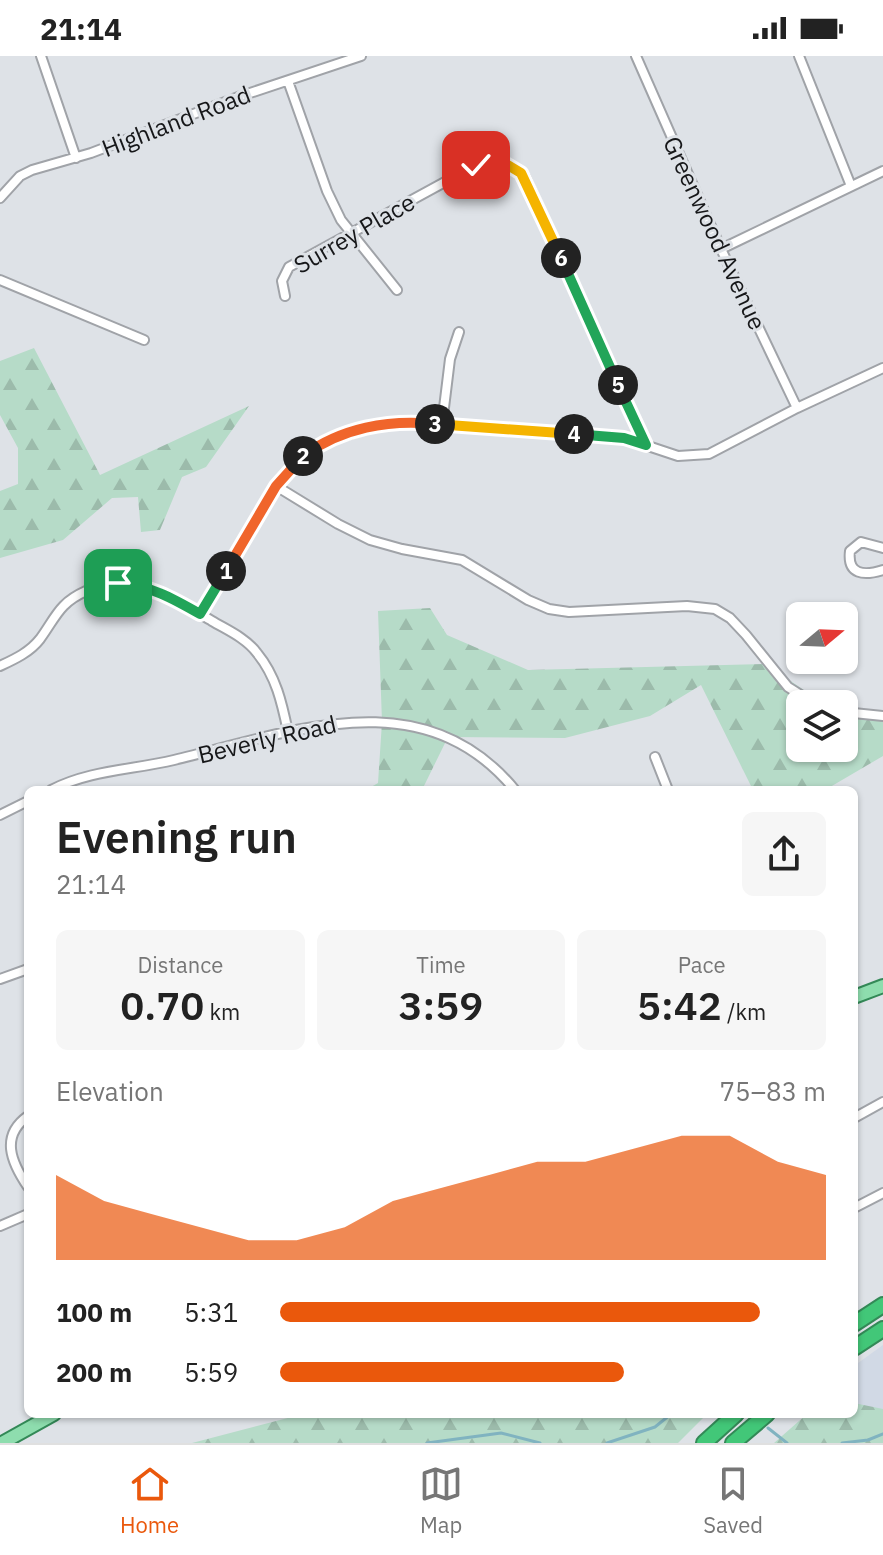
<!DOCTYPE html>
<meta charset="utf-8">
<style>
body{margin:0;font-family:"IBM Plex Sans",sans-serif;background:#f6f6f6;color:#222;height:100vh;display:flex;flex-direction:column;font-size:30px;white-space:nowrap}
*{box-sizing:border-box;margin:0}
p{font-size:26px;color:#767676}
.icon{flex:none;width:44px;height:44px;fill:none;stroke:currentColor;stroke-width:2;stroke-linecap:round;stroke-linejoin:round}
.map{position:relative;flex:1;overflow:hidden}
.side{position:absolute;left:24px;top:730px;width:834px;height:632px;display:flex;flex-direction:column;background:#fff;border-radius:12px;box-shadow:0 2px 6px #0004}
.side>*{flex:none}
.needle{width:52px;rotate:71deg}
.fabs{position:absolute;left:786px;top:546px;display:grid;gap:16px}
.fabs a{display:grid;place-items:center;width:72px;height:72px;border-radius:12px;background:#fff;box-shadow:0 2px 6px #0004;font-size:40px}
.pin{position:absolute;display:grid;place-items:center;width:68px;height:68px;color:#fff;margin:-34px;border-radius:16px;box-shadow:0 4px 12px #0006}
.km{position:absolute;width:40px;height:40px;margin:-20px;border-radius:50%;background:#222;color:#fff;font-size:22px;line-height:40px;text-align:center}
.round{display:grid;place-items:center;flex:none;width:84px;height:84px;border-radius:12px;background:#f6f6f6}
.headline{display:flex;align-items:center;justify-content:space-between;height:136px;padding:0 32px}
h1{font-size:44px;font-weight:600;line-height:60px}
.metrics{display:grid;grid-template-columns:repeat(3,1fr);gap:12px;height:136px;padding:8px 32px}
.metrics div{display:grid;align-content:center;border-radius:12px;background:#f6f6f6;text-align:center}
.metrics b{font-size:40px;font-weight:600}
.metrics small{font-size:22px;font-weight:400}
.metrics p{font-size:22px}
.chart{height:224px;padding:16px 32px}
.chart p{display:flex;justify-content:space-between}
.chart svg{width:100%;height:144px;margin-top:8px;fill:#ea580c;opacity:.7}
ul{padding:0 32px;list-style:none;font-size:26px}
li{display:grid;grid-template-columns:128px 96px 1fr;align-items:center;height:60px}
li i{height:20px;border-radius:10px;background:#ea580c}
.status{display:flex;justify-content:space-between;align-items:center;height:56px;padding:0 40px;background:#fff;direction:ltr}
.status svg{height:22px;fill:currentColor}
.tabs{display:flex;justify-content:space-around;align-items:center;height:112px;border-top:2px solid #e0e0e0;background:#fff;font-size:22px;color:#767676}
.tabs a{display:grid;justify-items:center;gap:4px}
.tabs .active{color:#ea580c}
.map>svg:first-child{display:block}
.built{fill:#d1d9e5}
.forest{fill:url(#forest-firs)}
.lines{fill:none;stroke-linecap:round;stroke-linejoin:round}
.stream{stroke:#80b3c0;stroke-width:3}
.street-casing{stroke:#a0a3a8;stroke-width:12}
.primary-casing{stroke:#338957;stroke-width:16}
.highway-casing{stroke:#338957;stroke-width:18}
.street{stroke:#fff;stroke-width:8}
.primary{stroke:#8eddae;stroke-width:12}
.highway{stroke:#42c778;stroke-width:14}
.split-1-casing{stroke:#fff;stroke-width:16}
.split-2-casing{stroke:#fff;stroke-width:16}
.split-3-casing{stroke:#fff;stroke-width:16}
.split-4-casing{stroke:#fff;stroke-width:16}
.split-5-casing{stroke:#fff;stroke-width:16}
.split-6-casing{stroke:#fff;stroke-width:16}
.split-7-casing{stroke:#fff;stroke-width:16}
.split-1{stroke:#22a559;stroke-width:10}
.split-2{stroke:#f0652b;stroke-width:10}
.split-3{stroke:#f0652b;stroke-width:10}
.split-4{stroke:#f5b400;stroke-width:10}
.split-5{stroke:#22a559;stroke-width:10}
.split-6{stroke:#22a559;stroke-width:10}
.split-7{stroke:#f5b400;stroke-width:10}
.labels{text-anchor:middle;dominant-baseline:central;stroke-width:6;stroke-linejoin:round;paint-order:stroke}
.street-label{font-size:24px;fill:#161719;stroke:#dee2e7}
</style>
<div class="status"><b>21:14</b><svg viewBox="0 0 49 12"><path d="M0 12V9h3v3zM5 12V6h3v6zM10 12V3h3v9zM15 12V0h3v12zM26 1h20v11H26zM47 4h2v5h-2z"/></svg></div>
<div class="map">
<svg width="883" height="1387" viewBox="0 0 883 1387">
<defs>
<pattern id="forest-firs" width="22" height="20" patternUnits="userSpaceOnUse" patternTransform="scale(2)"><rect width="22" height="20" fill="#b6dbc8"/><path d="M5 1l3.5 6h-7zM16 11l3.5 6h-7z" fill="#9cbbab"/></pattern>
</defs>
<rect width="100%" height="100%" fill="#dee2e7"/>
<path class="built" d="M883,1289V1372L854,1358V1310Z"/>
<path class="forest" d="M34,292L100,419L249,350L206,411L182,421L160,474L141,476L138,441L112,442L63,484L0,502V435L18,428V392L0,359V305Z
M430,552L447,579L528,614L766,608L824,648H800V692H844V657L883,661V700L825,734H753L701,629L650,660L565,682L448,681L422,734H366L378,727L382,666L378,555Z
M854,1347L883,1353V1387H774L807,1358H854Z
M303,1358H707L678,1387H192Z"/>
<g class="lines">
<path class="stream" d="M768,1372L787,1387
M427,1387L501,1377L540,1387
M607,1387L655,1371L671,1358
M842,1387L868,1384L883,1378"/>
<g class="street-casing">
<path id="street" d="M41,0L76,102
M636,0L721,193L797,352
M799,0L851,130
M288,25L327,135L341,164L397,234
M0,142L20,120L32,114L91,97L238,41L361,0
M721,193L883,115
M0,224L144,284
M285,240L282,225L289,211L476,109C495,105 511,106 525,121L646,389
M442,368L450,303L459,276
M276,430L338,468L370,484L402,493L462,504L528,544L549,553L569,556L687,550L715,553L730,562L746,579L788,631L815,648
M883,492L861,486L850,495C847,519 864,520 883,514
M200,558L283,421L301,401L333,383L385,367L421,366L624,382L678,400L709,398L797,352L883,312
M0,610C15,603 30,596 40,583C56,561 59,547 86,535C133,514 173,542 212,565C227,574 246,582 257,597C276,620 282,647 288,676
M844,656L883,660
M655,701L668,734
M51,734C90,714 132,714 174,704C291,676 423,622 515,734
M0,759L28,745
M0,923L28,913
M28,1060C0,1080 11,1106 28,1131
M854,1062L883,1046
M854,1152L883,1137
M0,1170L28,1158"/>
</g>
<g class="primary-casing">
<path id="primary" d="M854,941L883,930
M2,1387L54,1358"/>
</g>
<g class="highway-casing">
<path id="highway" d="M854,1268L883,1249
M854,1292L883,1273
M704,1387L736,1358
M733,1387L767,1358"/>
</g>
<use href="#street" class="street"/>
<use href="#primary" class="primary"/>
<use href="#highway" class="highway"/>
</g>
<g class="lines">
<g class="split-1-casing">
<path id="split-1" d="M118,527C151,530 172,542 200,558L226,515"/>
</g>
<g class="split-2-casing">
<path id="split-2" d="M226,515L276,430L303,400"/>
</g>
<g class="split-3-casing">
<path id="split-3" d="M303,400C341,372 389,363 435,368"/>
</g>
<g class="split-4-casing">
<path id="split-4" d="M435,368L574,378"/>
</g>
<g class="split-5-casing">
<path id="split-5" d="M574,378L624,382L646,389L618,329"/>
</g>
<g class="split-6-casing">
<path id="split-6" d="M561,202L618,329"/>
</g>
<g class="split-7-casing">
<path id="split-7" d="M476,109L506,108L521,117L561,202"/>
</g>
<use href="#split-1" class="split-1"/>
<use href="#split-2" class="split-2"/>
<use href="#split-3" class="split-3"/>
<use href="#split-4" class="split-4"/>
<use href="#split-5" class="split-5"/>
<use href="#split-6" class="split-6"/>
<use href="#split-7" class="split-7"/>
</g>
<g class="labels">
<g class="street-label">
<text transform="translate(176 65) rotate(-21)">Highland Road</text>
<text transform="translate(354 177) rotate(-30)">Surrey Place</text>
<text transform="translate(715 177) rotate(65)">Greenwood Avenue</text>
<text transform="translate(267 683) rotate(-13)">Beverly Road</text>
</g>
</g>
</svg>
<div class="fabs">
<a><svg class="needle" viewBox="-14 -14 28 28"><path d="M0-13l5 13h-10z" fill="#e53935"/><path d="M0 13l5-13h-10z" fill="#767676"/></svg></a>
<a><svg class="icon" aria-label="layers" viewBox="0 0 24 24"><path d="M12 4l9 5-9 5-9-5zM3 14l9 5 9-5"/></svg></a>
</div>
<div class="pin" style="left:118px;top:527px;background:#1e9e55"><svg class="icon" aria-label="arrive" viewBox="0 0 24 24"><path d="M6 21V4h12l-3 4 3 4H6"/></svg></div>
<div class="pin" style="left:476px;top:109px;background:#d93025"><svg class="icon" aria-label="check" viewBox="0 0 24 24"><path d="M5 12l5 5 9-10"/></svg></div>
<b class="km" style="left:226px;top:515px">1</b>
<b class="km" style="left:303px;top:400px">2</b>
<b class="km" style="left:435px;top:368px">3</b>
<b class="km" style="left:574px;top:378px">4</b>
<b class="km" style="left:618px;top:329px">5</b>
<b class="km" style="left:561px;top:202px">6</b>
<section class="side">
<div class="headline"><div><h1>Evening run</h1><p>21:14</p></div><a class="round"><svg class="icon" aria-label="share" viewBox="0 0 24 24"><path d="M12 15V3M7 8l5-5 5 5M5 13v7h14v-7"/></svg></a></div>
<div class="metrics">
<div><p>Distance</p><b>0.70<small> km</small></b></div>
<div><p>Time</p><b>3:59</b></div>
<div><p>Pace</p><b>5:42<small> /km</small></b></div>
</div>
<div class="chart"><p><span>Elevation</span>75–83 m</p>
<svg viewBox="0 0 160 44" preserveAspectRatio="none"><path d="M0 44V18L10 26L20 30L30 34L40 38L50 38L60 34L70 26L80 22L90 18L100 14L110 14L120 10L130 6L140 6L150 14L160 18V44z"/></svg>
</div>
<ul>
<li><b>100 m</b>5:31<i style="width:88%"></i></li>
<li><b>200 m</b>5:59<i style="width:63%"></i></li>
</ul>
</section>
</div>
<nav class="tabs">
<a class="active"><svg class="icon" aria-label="home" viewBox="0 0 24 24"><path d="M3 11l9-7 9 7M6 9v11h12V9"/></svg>Home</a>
<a><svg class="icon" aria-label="map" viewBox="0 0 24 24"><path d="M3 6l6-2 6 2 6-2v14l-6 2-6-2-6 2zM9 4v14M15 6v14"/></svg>Map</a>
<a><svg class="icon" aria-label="saved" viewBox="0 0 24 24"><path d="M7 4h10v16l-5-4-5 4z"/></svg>Saved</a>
</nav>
